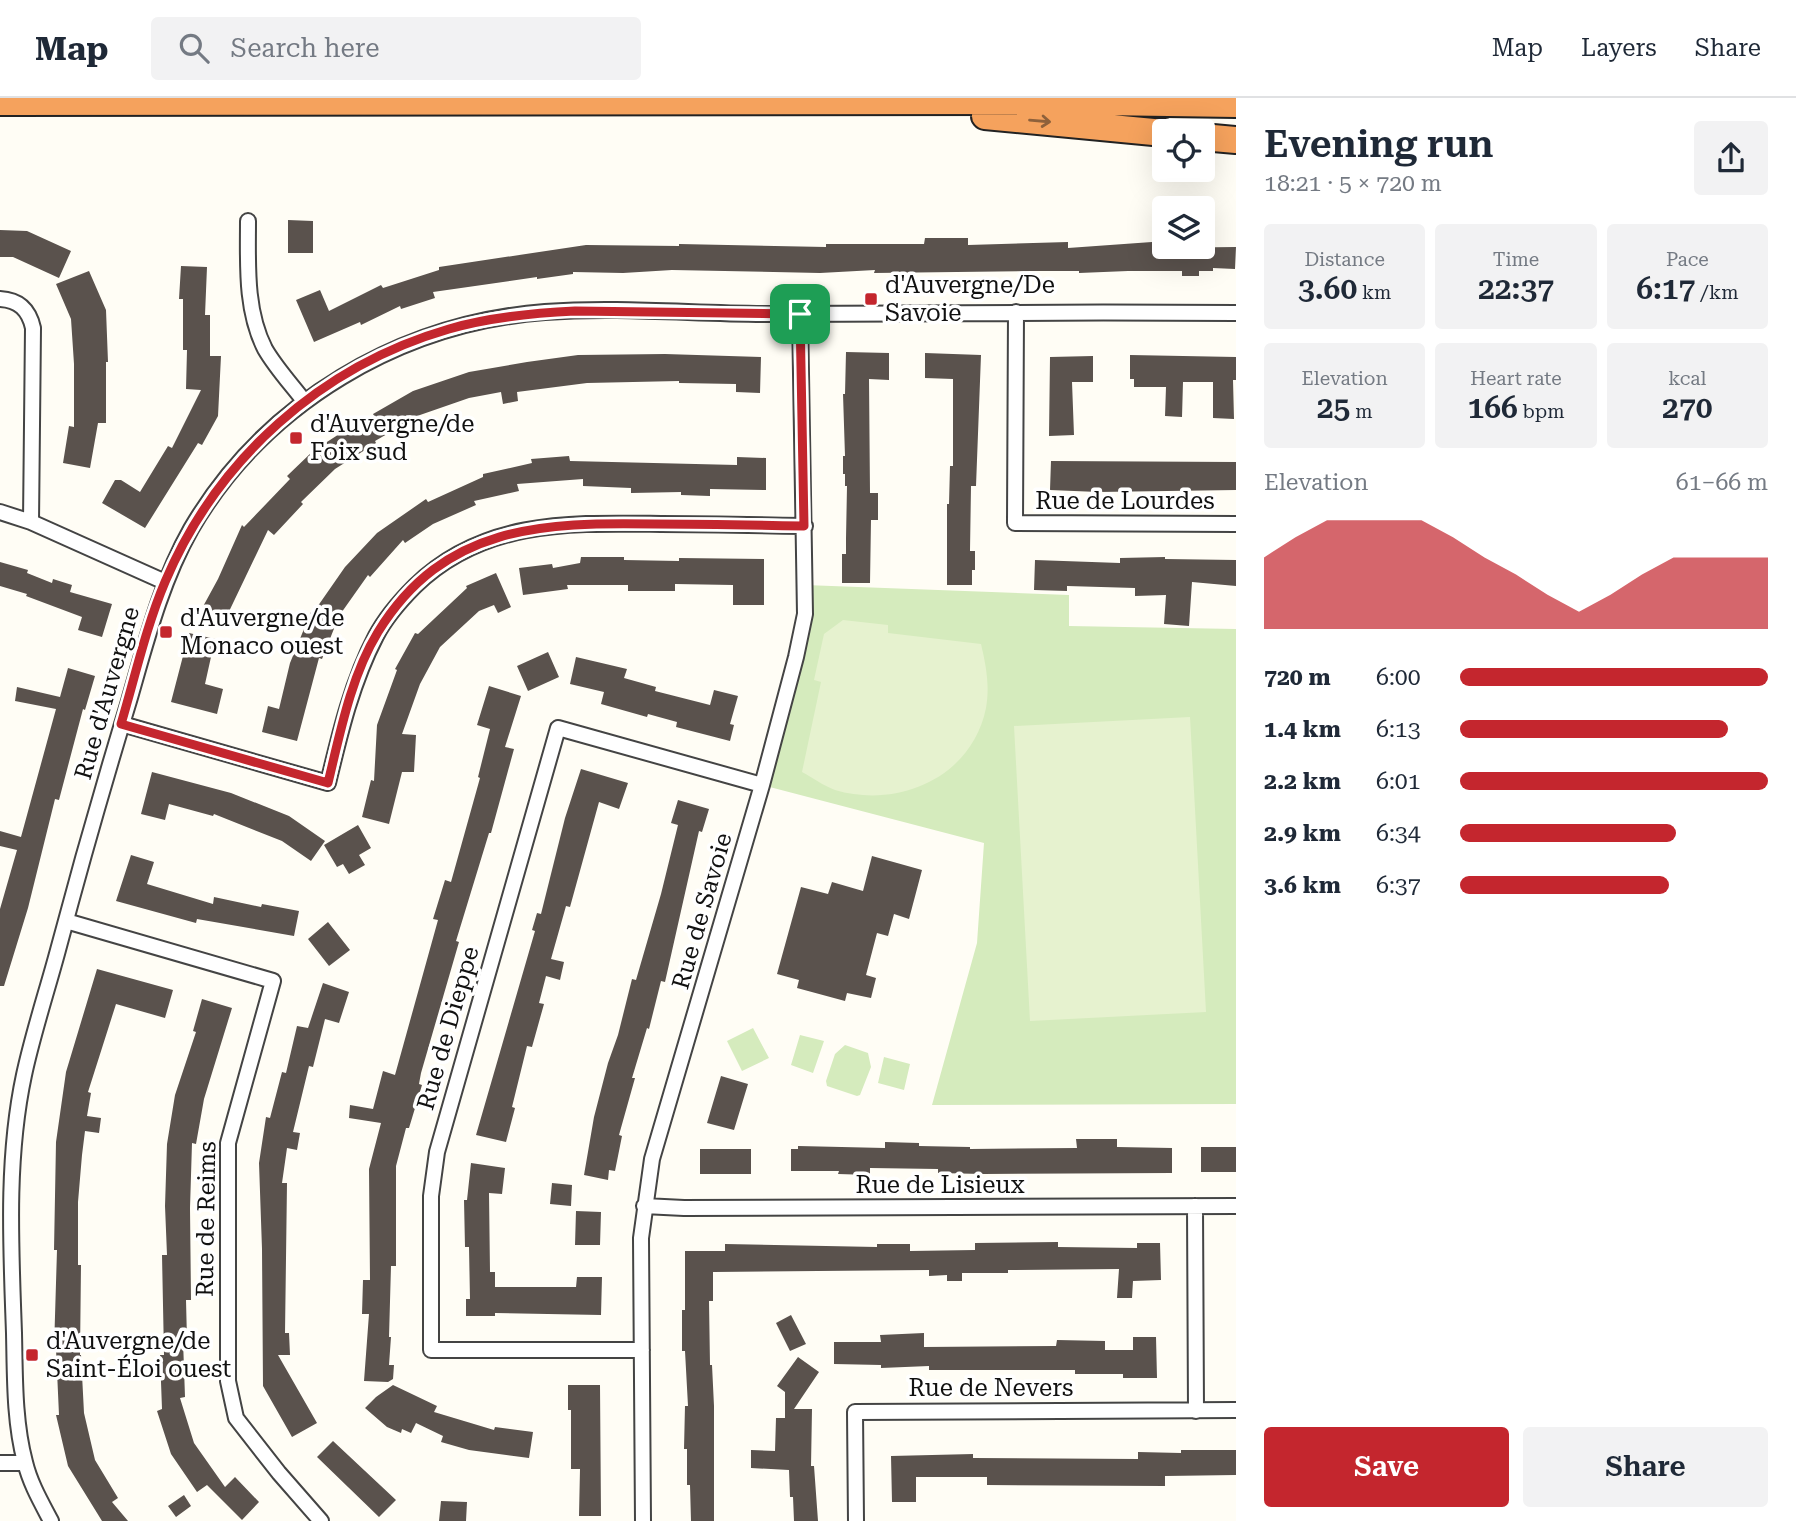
<!DOCTYPE html>
<meta charset="utf-8">
<style>
body{margin:0;font-family:"Roboto Serif",serif;background:#f2f2f3;color:#1f2937;height:100vh;display:flex;flex-direction:column;font-size:26px;white-space:nowrap}
*{box-sizing:border-box;margin:0}
p{font-size:23px;color:#747a83}
.icon{flex:none;width:38px;height:38px;fill:none;stroke:currentColor;stroke-width:2;stroke-linecap:round;stroke-linejoin:round}
.map{position:relative;flex:1;overflow:hidden}
.sheet{display:flex;flex-direction:column;background:#fff;width:560px}
.sheet>*{flex:none}
.fabs{position:absolute;left:1152px;top:21px;display:grid;gap:14px}
.fabs a{display:grid;place-items:center;width:63px;height:63px;border-radius:7px;background:#fff;box-shadow:0 7px 28px #0002;font-size:35px}
.pin{position:absolute;display:grid;place-items:center;width:60px;height:60px;color:#fff;margin:-30px;border-radius:14px;box-shadow:0 4px 10px #0006}
.round{display:grid;place-items:center;flex:none;width:74px;height:74px;border-radius:7px;background:#f2f2f3}
.overview{display:flex;align-items:center;justify-content:space-between;height:119px;padding:0 28px}
h1{font-size:38px;font-weight:600;line-height:52px}
.figures{display:grid;grid-template-columns:repeat(3,1fr);gap:10px;height:119px;padding:7px 28px}
.figures div{display:grid;align-content:center;border-radius:7px;background:#f2f2f3;text-align:center}
.figures b{font-size:30px;font-weight:600}
.figures small{font-size:19px;font-weight:400}
.figures p{font-size:19px}
.chart{height:196px;padding:14px 28px}
.chart p{display:flex;justify-content:space-between}
.chart svg{width:100%;height:126px;margin-top:7px;fill:#c4262e;opacity:.7}
.action{display:flex;gap:14px;margin-top:auto;padding:14px 28px}
.action a{flex:1;height:80px;border-radius:7px;background:#c4262e;color:#fff;font-size:28px;font-weight:600;line-height:80px;text-align:center}
.action a+a{background:#f2f2f3;color:#1f2937}
ul{padding:0 28px;list-style:none;font-size:23px}
li{display:grid;grid-template-columns:112px 84px 1fr;align-items:center;height:52px}
li i{height:18px;border-radius:9px;background:#c4262e}
header{display:flex;align-items:center;gap:42px;box-sizing:border-box;height:98px;padding:0 35px;background:#fff;border-bottom:2px solid #e0e1e3}
header strong{font-size:33px}
nav{display:flex;gap:38px;margin-inline-start:auto;font-size:24px}
.search{width:490px;height:63px;background:#f2f2f3;display:flex;align-items:center;gap:18px;box-sizing:border-box;padding:0 24px;border-radius:7px;color:#747a83;font-size:26px}
main{display:flex;flex:1;min-height:0}
.map>svg:first-child{display:block}
.green{fill:#d5ebbd}
.pitch{fill:#e6f2cf}
.building{fill:#5a524d}
.lines{fill:none;stroke-linecap:round;stroke-linejoin:round}
.street-casing{stroke:#444;stroke-width:18}
.highway-casing{stroke:#222;stroke-width:30}
.street{stroke:#fff;stroke-width:14}
.highway{stroke:#f5a25d;stroke-width:26}
.oneway{stroke:#8e613b}
.route-casing{stroke:#fff;stroke-width:14}
.route{stroke:#c4262e;stroke-width:9}
.poi-dot{fill:#c4262e;stroke:#fff;stroke-width:2.5}
.labels{text-anchor:middle;dominant-baseline:central;stroke-width:7;stroke-linejoin:round;paint-order:stroke}
.poi-label{font-size:24px;fill:#111;stroke:#fff;text-anchor:start}
.street-label{font-size:24px;fill:#111;stroke:#fff}
</style>
<header>
<strong>Map</strong>
<div class="search"><svg class="icon" aria-label="search" viewBox="0 0 24 24"><circle cx="10" cy="10" r="6"/><path d="M15 15l6 6"/></svg>Search here</div>
<nav><a>Map</a><a>Layers</a><a>Share</a></nav>
</header>
<main>
<div class="map">
<svg width="1236" height="1423" viewBox="0 0 1236 1423">
<rect width="100%" height="100%" fill="#fffdf5"/>
<path class="green" d="M805,487L1069,497V528L1236,531V1006L932,1007L977,845L984,745L762,687Z
M753,930L769,960L742,973L727,943Z
M800,937L824,943L813,975L791,967Z
M845,947L868,955L871,969L860,997L857,998L827,988L826,983L835,956Z
M884,959L910,966L904,992L878,985Z"/>
<path class="pitch" d="M843,522L888,527V535L981,546C986,567 990,588 986,610C972,679 899,711 835,692C824,688 813,680 802,674L821,584L814,582L824,536Z
M1190,619L1206,914L1030,923L1014,628Z"/>
<path class="building" d="M288,122L313,123V155H288Z
M0,132L27,133L71,153L59,180L13,159H0Z
M925,140H968V147L1068,144V150L1152,144V150L1236,149L1235,171L1213,170V173H1199V178H1182V173H1128L1079,175V173H1031L874,175L875,172L820,175L672,172L623,175L573,174V176L537,181V179L433,194L435,200L401,211L400,208L361,227L360,224L314,244L296,202L320,192L329,213L381,187L383,190L439,172V169L586,147L679,148V146L826,149V146H924Z
M181,168L207,169L205,217H210V258H221L218,318L202,347L198,345L145,430L102,405L115,382H121L140,394L168,348L172,350L201,292L186,291L187,252H183V201H179Z
M89,173L106,212L108,264H106V325H98L90,370L63,365L69,328L74,329V266L71,221L56,186Z
M846,254L889,255V282L869,281L870,395H878V422H871L870,485H842V456H846V441L847,388H845V376H843V358H845L843,296H845Z
M925,255L981,257L976,388H971L970,453H975V472H972V487H947V406H949L950,368H953V281L925,280Z
M665,256L761,259L760,295L736,294V286L679,285V283L587,285L517,294L518,303L503,306L501,294L469,300L420,317L375,343L376,345L335,371L301,404L303,406L274,437L268,432L223,526L200,514L218,481L242,427L244,429L290,381L287,378L313,353L347,331L351,337L376,321L373,316L413,293L469,274L527,264L578,257Z
M1130,257L1236,259V282H1233L1234,321L1213,320V284H1183L1182,319L1165,318L1166,289H1134V281H1130Z
M1093,258V284H1072L1074,337L1049,338L1050,259Z
M569,358L570,363L737,367V359L766,360V392L710,391V398L681,397V394L631,395V390L583,388V381L517,386L519,393L474,403L476,407L433,426L405,445L403,442L370,479L368,477L339,518L322,561L319,560L297,643L262,634L268,608L279,611L290,565L311,514L313,515L345,469L377,435L426,401L428,404L483,379V376L532,365L531,361Z
M1051,363L1236,364V392L1098,394L1050,392Z
M581,459H624V462L679,463V460L764,461V507H733V487L675,486V493H628V487H567L568,491L523,497L519,470L552,466L553,470L580,465Z
M1165,459V461L1236,462V488L1192,484L1189,528L1164,526L1166,497L1135,498V490L1067,488V493L1034,492L1035,462L1120,465V460Z
M0,464L28,472L27,475L52,485L53,481L72,487L70,494L112,506L102,539L78,532L82,519L26,498L27,496L0,488Z
M496,475L511,509L498,515L494,507L479,513L440,549L420,586L402,636L416,637L414,674H402L389,726L362,719L371,682L374,683L377,627L397,572L395,571L415,535L418,536L467,490L466,488Z
M189,535L215,541L205,586L223,591L217,616L171,604Z
M548,554L559,579L528,593L517,568Z
M576,559L627,571L624,580L656,589L655,593L710,607L714,592L738,598L730,626L734,627L730,643L676,629L677,624L648,616L647,619L601,606L604,594L570,586Z
M68,570L95,578L85,612L83,611L59,702L55,701L28,810L4,888H0V811L17,752L0,748V733L21,739L56,611L15,603L17,589L60,599Z
M489,588L521,598L505,649L514,651L491,735H489L456,843L459,844L421,975L419,986L422,987L409,1030H406L396,1068V1168H391L389,1239H391L389,1267H394L393,1281L388,1284L364,1283L369,1216H362L363,1182H370L369,1071L381,1025L349,1020L350,1007L373,1011L383,973L395,977L438,822L433,821L445,782L451,784L480,680L478,679L490,631L477,627Z
M581,671L628,685L619,711L599,704L570,809L566,808L551,861L564,864L560,882L546,878L539,905L544,906L532,949L527,948L512,1009L515,1010L506,1044L476,1037L535,833L532,832L537,815L541,816L565,720Z
M152,674L231,695L289,718L325,743L311,763L282,743L214,716L213,718L169,706L165,722L141,716Z
M678,702L709,711L702,734L699,733L665,884L661,883L649,931L647,930L632,980H635L619,1037L622,1038L615,1073L609,1072L608,1082L584,1077L594,1019L608,965L618,937L632,881L636,882L661,796L678,727L671,725Z
M358,727L371,750L359,757L365,767L349,776L343,766L337,769L324,747Z
M131,757L154,764L147,786L213,806L214,799L261,809L262,806L299,813L294,838L197,821L196,825L116,803Z
M872,758L922,772L909,821L894,816L888,838L877,835L866,877L876,880L871,900L847,895L845,903L797,890L799,882L777,876L801,789L828,796L832,784L863,793Z
M328,824L350,852L329,868L308,841Z
M97,871L173,892L165,920L116,906L88,994L91,995L87,1018L101,1020L99,1035L85,1033L82,1057L78,1104V1167H81L80,1257H81L84,1315L95,1362L118,1400L112,1404L128,1423H102L68,1368L56,1317H59L56,1251H54L57,1152H54L56,1044L66,974Z
M323,885L349,894L339,925L325,921L313,969L309,968L293,1034L300,1035L297,1052L287,1050L282,1085H287L285,1235H289L290,1257H278L317,1325L292,1339L263,1288L262,1151L259,1065L266,1019L270,1020L282,974L286,975L297,928L308,930Z
M202,901L232,910L204,1001L196,1046L192,1045L190,1110L191,1202H186L187,1242H183L185,1299L180,1300L194,1345L225,1389L235,1379L259,1404L242,1422L207,1387L197,1394L171,1356L157,1313L162,1311L160,1257H164L162,1157H167L165,1108L167,1046L175,997L196,934L193,933Z
M721,978L748,986L734,1032L707,1025Z
M1076,1041H1117V1049L1172,1050V1075L983,1076L938,1075V1071L870,1070V1077L838,1076L839,1073H791V1051H798V1048L885,1050V1044L919,1045V1048L970,1049V1051L1077,1050Z
M1201,1049H1236V1074H1201Z
M700,1051H751V1076H700Z
M471,1065L505,1070L502,1096L489,1095L490,1174H495V1189H576L577,1179H602L601,1217L495,1215V1218H466V1201H470L469,1149H465L464,1102H467Z
M552,1085L572,1087L571,1108L550,1106Z
M576,1113L601,1114L600,1147H575Z
M1058,1144V1149L1137,1150V1145H1160L1161,1182L1133,1183L1132,1200H1117L1119,1171L1008,1172V1175H962V1183H947V1177L929,1178V1172L713,1174V1203H709L710,1267H712L714,1308V1423H691L690,1387H687V1351H684L685,1308H688L685,1253H682V1212H685V1153H725V1146L877,1149V1146H910V1153L975,1152V1145Z
M791,1217L806,1246L790,1253L776,1225Z
M924,1235V1249L1056,1248L1057,1242L1105,1243V1252H1133V1239H1156L1157,1280H1123V1276H1075V1272H929V1268L881,1270V1267L834,1266V1244H881L880,1237Z
M798,1259L819,1274L794,1311H812L811,1368H814L818,1423H794L793,1399H790L789,1372L751,1370V1352L775,1353L776,1320H785V1294L777,1288Z
M393,1287L437,1308L434,1314L494,1332L495,1329L533,1334L529,1360L469,1352L441,1344L443,1338L416,1325L411,1335L402,1331L401,1335L387,1329L365,1310L376,1299Z
M568,1287H600L601,1418H579L580,1371H571V1312H568Z
M333,1343L396,1402L379,1419L317,1359Z
M1181,1352H1236V1377L1165,1378V1388L987,1387V1379H916V1404H892L891,1358L973,1356V1360L1138,1361V1354L1181,1355Z
M184,1397L191,1408L176,1419L168,1408Z
M441,1403L467,1404L466,1423H439Z"/>
<g class="lines">
<g class="street-casing">
<path id="street" d="M248,123C248,165 245,212 265,251C276,270 291,286 304,303
M0,201C19,202 29,212 33,230L31,424
M1016,214L1015,425L1236,426
M0,414L31,424L165,484
M122,626L328,685C340,635 352,584 376,538C386,519 400,503 415,488C484,421 571,425 661,426C709,426 757,427 805,428
M66,823L273,883L228,1045V1283L236,1320L279,1375L321,1423
M644,1108L684,1110L1236,1108
M1195,1108L1196,1313
M642,1252H431V1098L437,1054L558,630L762,687
M0,1365H25
M51,1423C41,1404 30,1385 25,1364C14,1323 15,1277 14,1235C11,1149 6,1061 24,977C33,935 47,893 58,852C80,769 104,685 129,603C146,544 161,484 191,431C265,304 401,225 545,214C624,208 704,217 783,216C934,215 1085,214 1236,215
M643,1423L641,1140L652,1061L762,687L796,559L805,516L800,216
M856,1423L855,1314L1236,1312"/>
</g>
<g class="highway-casing">
<path id="highway" d="M0,4L1034,3L1236,6
M985,18L1164,35
M1202,39L1236,42"/>
</g>
<use href="#street" class="street"/>
<use href="#highway" class="highway"/>
</g>
<defs><path id="oneway-shaft" d="M-6 0H5M1.5-3L5.5 0L1.5 3" fill="none" stroke-width="1.6" stroke-linecap="round" stroke-linejoin="round" transform="scale(1.75)"/></defs>
<use class="oneway" href="#oneway-shaft" transform="translate(1040 23) rotate(5)"/>
<g class="lines">
<g class="route-casing">
<path id="route" d="M575,213L800,216L804,428C755,427 705,426 655,426C543,424 444,427 378,534C351,578 340,635 328,685L121,626C135,579 146,529 165,484C217,361 321,268 449,231C490,219 533,215 575,213Z"/>
</g>
<use href="#route" class="route"/>
</g>
<g class="poi-dot">
<rect x="864" y="194" width="14" height="14" rx="3.5"/>
<rect x="289" y="333" width="14" height="14" rx="3.5"/>
<rect x="159" y="527" width="14" height="14" rx="3.5"/>
<rect x="25" y="1250" width="14" height="14" rx="3.5"/>
</g>
<g class="labels">
<g class="poi-label">
<text x="885" y="187">d'Auvergne/De<tspan x="885" dy="28">Savoie</tspan></text>
<text x="310" y="326">d'Auvergne/de<tspan x="310" dy="28">Foix sud</tspan></text>
<text x="180" y="520">d'Auvergne/de<tspan x="180" dy="28">Monaco ouest</tspan></text>
<text x="46" y="1243">d'Auvergne/de<tspan x="46" dy="28">Saint-Éloi ouest</tspan></text>
</g>
<g class="street-label">
<text x="1125" y="403">Rue de Lourdes</text>
<text transform="translate(107 595) rotate(-74)">Rue d'Auvergne</text>
<text transform="translate(702 813) rotate(-74)">Rue de Savoie</text>
<text transform="translate(448 930) rotate(-74)">Rue de Dieppe</text>
<text x="940" y="1087">Rue de Lisieux</text>
<text transform="translate(206 1121) rotate(-89)">Rue de Reims</text>
<text x="991" y="1290">Rue de Nevers</text>
</g>
</g>
</svg>
<div class="fabs">
<a><svg class="icon" aria-label="locate" viewBox="0 0 24 24"><circle cx="12" cy="12" r="6"/><path d="M12 2v4M12 18v4M2 12h4M18 12h4"/></svg></a>
<a><svg class="icon" aria-label="layers" viewBox="0 0 24 24"><path d="M12 4l9 5-9 5-9-5zM3 14l9 5 9-5"/></svg></a>
</div>
<div class="pin" style="left:800px;top:216px;background:#1e9e55"><svg class="icon" aria-label="arrive" viewBox="0 0 24 24"><path d="M6 21V4h12l-3 4 3 4H6"/></svg></div>
</div>
<section class="sheet">
<div class="overview"><div><h1>Evening run</h1><p>18:21 · 5 × 720 m</p></div><a class="round"><svg class="icon" aria-label="share" viewBox="0 0 24 24"><path d="M12 15V3M7 8l5-5 5 5M5 13v7h14v-7"/></svg></a></div>
<div class="figures">
<div><p>Distance</p><b>3.60<small> km</small></b></div>
<div><p>Time</p><b>22:37</b></div>
<div><p>Pace</p><b>6:17<small> /km</small></b></div>
</div>
<div class="figures">
<div><p>Elevation</p><b>25<small> m</small></b></div>
<div><p>Heart rate</p><b>166<small> bpm</small></b></div>
<div><p>kcal</p><b>270</b></div>
</div>
<div class="chart"><p><span>Elevation</span>61–66 m</p>
<svg viewBox="0 0 160 44" preserveAspectRatio="none"><path d="M0 44V19L10 12L20 6L30 6L40 6L50 6L60 12L70 19L80 25L90 32L100 38L110 32L120 25L130 19L140 19L150 19L160 19V44z"/></svg>
</div>
<ul>
<li><b>720 m</b>6:00<i style="width:100%"></i></li>
<li><b>1.4 km</b>6:13<i style="width:87%"></i></li>
<li><b>2.2 km</b>6:01<i style="width:100%"></i></li>
<li><b>2.9 km</b>6:34<i style="width:70%"></i></li>
<li><b>3.6 km</b>6:37<i style="width:68%"></i></li>
</ul>
<div class="action"><a>Save</a><a>Share</a></div>
</section>
</main>
